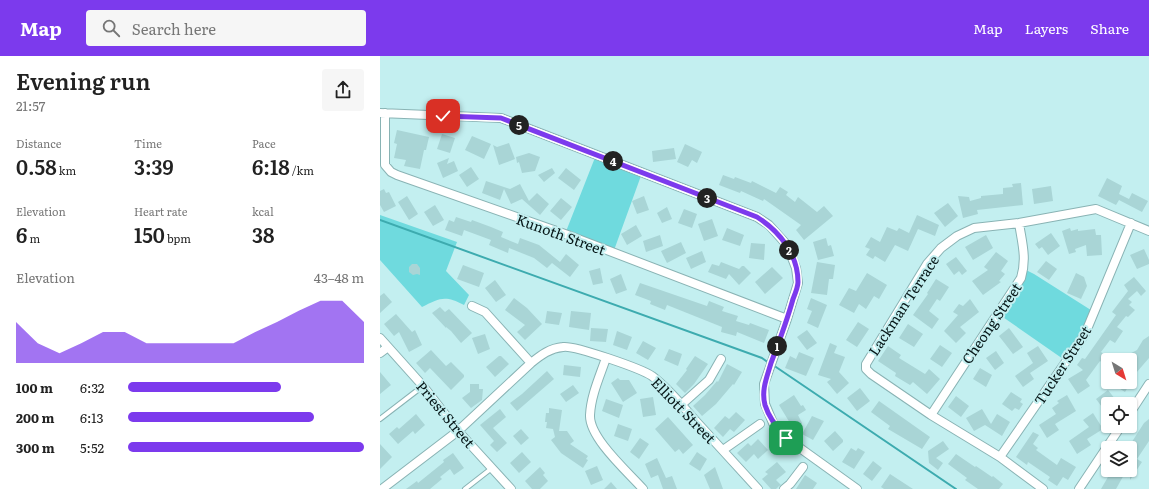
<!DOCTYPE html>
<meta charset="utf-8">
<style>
body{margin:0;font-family:Literata,serif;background:#f6f6f6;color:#222;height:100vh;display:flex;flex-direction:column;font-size:15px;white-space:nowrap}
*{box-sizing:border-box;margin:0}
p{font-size:13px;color:#767676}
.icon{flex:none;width:22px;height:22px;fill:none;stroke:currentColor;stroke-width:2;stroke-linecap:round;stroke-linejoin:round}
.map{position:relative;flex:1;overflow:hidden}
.sheet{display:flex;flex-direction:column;background:#fff;width:380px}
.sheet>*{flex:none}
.needle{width:26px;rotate:142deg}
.buttons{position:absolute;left:721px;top:297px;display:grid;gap:8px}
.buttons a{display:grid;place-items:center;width:36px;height:36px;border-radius:4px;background:#fff;box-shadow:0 1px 3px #0004;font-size:20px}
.pin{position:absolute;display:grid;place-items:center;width:34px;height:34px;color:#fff;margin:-17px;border-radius:8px;box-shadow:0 2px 6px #0006}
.km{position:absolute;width:20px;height:20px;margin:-10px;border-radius:50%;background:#222;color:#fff;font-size:11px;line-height:20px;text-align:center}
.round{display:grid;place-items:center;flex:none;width:42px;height:42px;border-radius:4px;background:#f6f6f6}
.head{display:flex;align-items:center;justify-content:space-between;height:68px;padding:0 16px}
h1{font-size:22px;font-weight:600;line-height:30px}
.figures{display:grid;grid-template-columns:repeat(3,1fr);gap:6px;height:68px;padding:4px 16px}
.figures div{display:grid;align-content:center}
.figures b{font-size:20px;font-weight:600}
.figures small{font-size:11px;font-weight:400}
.figures p{font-size:11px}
.chart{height:112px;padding:8px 16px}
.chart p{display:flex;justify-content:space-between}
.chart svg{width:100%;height:72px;margin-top:4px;fill:#7c3aed;opacity:.7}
ul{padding:0 16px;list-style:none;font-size:13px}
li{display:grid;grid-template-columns:64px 48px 1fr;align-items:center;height:30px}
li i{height:10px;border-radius:5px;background:#7c3aed}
header{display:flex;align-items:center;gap:24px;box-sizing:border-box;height:56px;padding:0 20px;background:#7c3aed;color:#fff}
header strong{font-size:19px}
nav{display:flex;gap:22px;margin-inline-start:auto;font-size:14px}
.search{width:280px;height:36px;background:#f6f6f6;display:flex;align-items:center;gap:10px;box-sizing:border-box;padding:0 14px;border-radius:4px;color:#767676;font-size:15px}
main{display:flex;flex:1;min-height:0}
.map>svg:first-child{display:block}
.green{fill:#6fdade}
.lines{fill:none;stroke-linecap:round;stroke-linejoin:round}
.stream{stroke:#3dabaf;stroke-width:2}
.building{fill:#a9d5d6}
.lane-casing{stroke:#89b3b4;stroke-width:6}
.street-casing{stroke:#89b3b4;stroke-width:10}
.lane{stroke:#fff;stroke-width:4}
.street{stroke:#fff;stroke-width:8}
.route-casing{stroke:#fff;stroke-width:8}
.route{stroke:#7c3aed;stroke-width:5}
.labels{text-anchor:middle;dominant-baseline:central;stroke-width:4;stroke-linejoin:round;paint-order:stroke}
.street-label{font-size:14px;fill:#061617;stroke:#c3eff0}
</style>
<header>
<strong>Map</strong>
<div class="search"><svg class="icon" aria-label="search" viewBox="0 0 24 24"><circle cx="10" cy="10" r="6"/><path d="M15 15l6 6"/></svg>Search here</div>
<nav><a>Map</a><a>Layers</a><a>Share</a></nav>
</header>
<main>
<section class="sheet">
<div class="head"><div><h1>Evening run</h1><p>21:57</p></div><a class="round"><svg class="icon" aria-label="share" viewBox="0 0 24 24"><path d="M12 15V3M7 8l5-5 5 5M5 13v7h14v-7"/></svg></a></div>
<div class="figures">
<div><p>Distance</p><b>0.58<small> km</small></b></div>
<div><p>Time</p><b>3:39</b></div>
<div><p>Pace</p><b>6:18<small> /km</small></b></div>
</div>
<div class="figures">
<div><p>Elevation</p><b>6<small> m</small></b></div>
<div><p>Heart rate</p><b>150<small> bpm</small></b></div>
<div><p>kcal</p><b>38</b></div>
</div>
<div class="chart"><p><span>Elevation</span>43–48 m</p>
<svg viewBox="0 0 160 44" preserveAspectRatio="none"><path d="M0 44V19L10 32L20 38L30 32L40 25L50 25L60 32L70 32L80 32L90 32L100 32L110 25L120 19L130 12L140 6L150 6L160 19V44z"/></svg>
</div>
<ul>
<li><b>100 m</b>6:32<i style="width:65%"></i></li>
<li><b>200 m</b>6:13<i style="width:79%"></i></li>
<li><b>300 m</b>5:52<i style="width:100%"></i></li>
</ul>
</section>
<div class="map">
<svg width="769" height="433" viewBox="0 0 769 433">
<rect width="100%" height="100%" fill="#c3eff0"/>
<path class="green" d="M216,99L262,117L233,197L185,178Z
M0,159L77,186L66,215L89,239L84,249C65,239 60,242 42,251L0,204Z
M644,213L654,218L714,256L686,305L617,257Z"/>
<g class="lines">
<path class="stream" d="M0,164L382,302L389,307
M393,309L576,433"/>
</g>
<path class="building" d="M17,74L49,81L46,94H44L40,113L24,110L26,104L14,102L17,88L14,87Z
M62,78L75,82L70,97L57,93Z
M92,80L111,88L104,103L85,94Z
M129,87L135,103L119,109L113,89L117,91Z
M305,88L322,96L317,107L312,104L308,111L297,106Z
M294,92L296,103L273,106L272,95Z
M149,97L160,101L155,115L142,117L139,106L137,107L136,101Z
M69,102L67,108L74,105L78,115L63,122L57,107Z
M91,111L99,123L87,131L79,119Z
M172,112L175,117L164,126L158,119Z
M186,112L201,124L194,134L178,122Z
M343,119L354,123L355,121L371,127L372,125L396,137L400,131L408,136L406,139L415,146L418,141L437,156L444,150L453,160L424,184L416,174L421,169L384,143L383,145L361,135L360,137L339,129Z
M727,122L742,130L739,138L749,143L752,137L768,145L762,156L739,144L736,149L718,140Z
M106,125L130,133L140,128L149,145L157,137L169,148L160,159L142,143L131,148L124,133L120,144L102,137Z
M641,127L643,149L597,154L598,158L583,162L578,140L589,141L590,145L601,142V140L623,138V132L633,131L632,128Z
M671,130L673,145L654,148L652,133Z
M4,133L6,137L9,136L16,150L4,156L0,149V135Z
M27,140L38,158L29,164L18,146Z
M264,140L269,154L257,158L252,145Z
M181,142L192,151L181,164L170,155Z
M568,147L578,160L565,171L554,157Z
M55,149L64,164L53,170L44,156Z
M287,151L292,163L282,167L277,157Z
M304,153L317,158L312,172L298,167Z
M537,159L559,169L555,180L538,173L528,195L515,189L505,206L495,200L493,203L486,199L490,193L485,191L491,181L500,186L507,171L517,175L519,172L529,177Z
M76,161L91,166L92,164L111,171L123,176L121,181L138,188L140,182L159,189L180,206L186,198L199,209L190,221L172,207L167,212L154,202L129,192L128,197L109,189L111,184L84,174L82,180L65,174L69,164L74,166Z
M332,163L338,180L324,185L318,168Z
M256,169L262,180L247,189L241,178Z
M347,172L364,179L360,190L342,184Z
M690,172L691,175L698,173V175L715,173L716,179H721L722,199L707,200L706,189L695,193L696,196L689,198L682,175Z
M671,177L680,190L668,199L662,191L659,193L655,188Z
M280,179L283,190L266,196L263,185Z
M606,179L613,192L593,204L585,191Z
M446,182L448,190L451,189L454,200L438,204L433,186Z
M301,186L306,197L287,207L281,195Z
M371,187L385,188L384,204L369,202Z
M764,193L769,204V208L757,213L750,199Z
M322,195L326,206L311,213L306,202Z
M616,196L628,205L621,215L625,218L619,225L621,226L603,239L592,225L608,214L604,211Z
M576,201L587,215L582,219L579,215L574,219L566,208Z
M666,205L677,213L669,224L657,216Z
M341,206L359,213L362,210H364L371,217L359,229L349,218L346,223L328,216L332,208L339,210Z
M437,206L455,209L453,223H449L447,239L431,237Z
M32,208H37L40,212V219L37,218L33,219L29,216V211Z
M83,209L104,217L99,231L77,223Z
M392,211L403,222L385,238L375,226Z
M220,212L223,227L213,229L209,215Z
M487,217L507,229L499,243L494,240L486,253L479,248L474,257L459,249L469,232L476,235Z
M696,217L704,221L707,230L701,243L687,237Z
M241,218L247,234L236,238L230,223Z
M754,221L766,235L761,240L757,235L748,243L752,246L749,249L755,254L748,261L746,260L737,271L743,275L735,287L730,284L721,296L729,302L724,308L720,305L706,324L710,330L698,338L688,323L703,314L697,309L702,302L705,303L736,259L732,256L748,235L744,229Z
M556,223L569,231L560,245L557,243L549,255L559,263L552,273L533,259L548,238L547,237Z
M115,224L126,239L116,246L105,232Z
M260,227L327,250L329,245L344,251L342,255L358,260L356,265L369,269L370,267L389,274L384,287L357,276L356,280L341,276L342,271L287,249L285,254L270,248L271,245L255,239Z
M4,237L12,246L0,257V240Z
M134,242L147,252L162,268L145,284L137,276L145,269L125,254Z
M431,242L447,249L438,272L427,267L432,255L427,253Z
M590,243L599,256L580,271L586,277L576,287L564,275L578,259L573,256L579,248L583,250Z
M60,251L65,256L69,253L92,277L81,287L71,275L66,271V272L52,257Z
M167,255L182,257L179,269L165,267Z
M191,255L211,257L209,274L189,271Z
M16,258L32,276L35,274L42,289L29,296L19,276L14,280L4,268Z
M478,266L489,273L477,291L466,284Z
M528,268L543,278L534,291L519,282Z
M211,272L228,273L226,286L210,285Z
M629,272L643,291L633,298L619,280Z
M427,274L437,287L427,294L417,281Z
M237,275L252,281L247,294L233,289Z
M105,278L110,293L98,298L92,282Z
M769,280V302L750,324V304H738L757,294L763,284Z
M263,285L276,292L268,304L256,297Z
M450,287L457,290L454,297L465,301L459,316L469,327L457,338L447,326L451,323L438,319Z
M560,289L572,297L562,311L550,303Z
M508,290L521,299L519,302L545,318L549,313L560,323L547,338L533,326L530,329L515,320L516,317L498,305Z
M658,290L668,305L650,317L654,323L643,331L635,320L653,307L647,297Z
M289,293L302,298L298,310L284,304Z
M51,294L66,310L71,306L84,319V321L71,334L50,312L45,317L36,307Z
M616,295L624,307L615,314L606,302Z
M419,296L434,302L426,320L405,312L410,300L416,303Z
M119,300H121L129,308L115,321L106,311Z
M315,300L328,308L314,328L305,337L296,328L307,314L306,313Z
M347,308L362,316L354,329L353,328L336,348L322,360L313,350L325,339L337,325L338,326Z
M184,309L201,311L200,321L183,319Z
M600,312L612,319L606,331L593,323Z
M167,315L174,323L137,355L130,347L142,338Z
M0,316L11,329L0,338Z
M238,322L240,324H249L257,337L243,346L231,327Z
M740,326H751L745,336L737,331Z
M90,328H99V333H103L102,344L91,352L82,342L90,336Z
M193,329L199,337L186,346L180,338Z
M480,332L490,345L477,355L467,342Z
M728,334L739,348H728V359L716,343Z
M631,336L642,343L640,346L643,348L639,354L635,352L632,355L622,348Z
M414,339L421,350L423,349L426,354L418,359L422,367L413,372L399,349Z
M687,339L696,355L675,368L679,374L667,382L659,369L676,358L672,352L679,347L677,345Z
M576,340L589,350L581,361L568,351Z
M273,341L276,359L263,361L260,343Z
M226,343L243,349L239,362L222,355Z
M499,345L550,381L542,393L508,373L510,370L491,356Z
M169,352L182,354L179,375H187L194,385L190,388L208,400L206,403L208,404L203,412L181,397L171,384L175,381L173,373L166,372L167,366H165L166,357H169Z
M120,353L126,361L113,372L127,387L117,396L110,389L114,385L100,369Z
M602,353L611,368L617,358L630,366L622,380L605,369L594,375L586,362Z
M356,356L365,364L354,376L350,373L343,381L334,372L345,360L349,363Z
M713,357L723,373L707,383L711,389L697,398L689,385L709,371L703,364Z
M36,358L45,369L35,378L33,375L18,388L9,378L17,371L19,373Z
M432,360L444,365L433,384L422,378Z
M288,361L313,389L303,398L299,393L295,396L275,373Z
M769,363V385L757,403L762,406L750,424V420L745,417L736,433H721L732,414H750V392H748L764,367Z
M238,368L252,373L248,385L234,380Z
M141,373L149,382L141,389L133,380Z
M455,375L463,384V386L453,395L444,385Z
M653,376L659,379L653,388L658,392L656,394L677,409L681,402L696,411L688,424L683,421L677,430L668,424L670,421L648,406L647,409L636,401Z
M260,382L269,388L259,403L250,396Z
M378,383L388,394L378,403L374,398L366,406L357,397L368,387L371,390Z
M563,385L569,393L556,402L563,407L558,414L549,407L548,395Z
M0,388L12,401L0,413Z
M471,392L476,395L478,392L485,396L474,413L462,406Z
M142,396L151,406L139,417L130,407Z
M317,396L327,403L320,415L309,408Z
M73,397L84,412L74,419L70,413L60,421L62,423L50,433H26L37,425L38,427L64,406L63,404Z
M576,398L595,411L596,410L612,421L613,420L623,428L619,433H598L585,424L587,422L568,408Z
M277,402L286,422L292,420L297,433H283L278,419L271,422L265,408Z
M493,405L502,412L492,425L483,418Z
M397,406L406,416L396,424L401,429L399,430L396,433H391L382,423L388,418L385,416Z
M217,410L223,424L211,429L205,415Z
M160,411L165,417L163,419L168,425L160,433H152L145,425Z
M335,411L343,433H330L324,419Z
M510,418L533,433H504L501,431Z
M425,419L437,427L433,433H416Z
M231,426L237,433H224Z"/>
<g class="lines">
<g class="lane-casing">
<path id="lane" d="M0,363L43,330
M85,433L112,412"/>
</g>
<g class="street-casing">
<path id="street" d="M0,57L121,62L377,161L389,169L407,189L416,212L418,227L407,263L384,328L385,348L393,367L406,382L477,433
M5,57V109L11,116L17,119L185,178L407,263
M92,250L105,256L151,307
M0,282L43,330L78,375L131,433
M0,297L8,291
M226,302C220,320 211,339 210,359C209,382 248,416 263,433
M301,349L329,324L341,303
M750,357L769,328
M551,359L641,222C647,202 642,187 639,167
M343,394L380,368
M620,401L705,278L751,167
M2,433L78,375L151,307C161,299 170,292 183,291C194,289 262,313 272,320C288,332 301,348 314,363C335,386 357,410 378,433
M404,433L410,428L423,411
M663,433L620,401L551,359L491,318L486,313V308L547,208L561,192L577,180L594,172L639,167L716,153L769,175
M699,433L741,370"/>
</g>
<use href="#lane" class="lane"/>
<use href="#street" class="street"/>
</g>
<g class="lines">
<g class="route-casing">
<path id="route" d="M63,60L121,62L377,161C399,175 418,198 418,226C418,231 415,238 413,243C407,265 399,286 391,307C387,321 381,334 385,349C389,362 397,372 406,382"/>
</g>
<use href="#route" class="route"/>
</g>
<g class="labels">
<g class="street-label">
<text transform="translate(181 178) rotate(20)">Kunoth Street</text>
<text transform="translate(523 249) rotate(-57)">Lackman Terrace</text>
<text transform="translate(611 267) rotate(-56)">Cheong Street</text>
<text transform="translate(682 309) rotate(-57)">Tucker Street</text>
<text transform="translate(304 354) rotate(46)">Elliott Street</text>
<text transform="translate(66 358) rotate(50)">Priest Street</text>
</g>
</g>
</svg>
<div class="buttons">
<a><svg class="needle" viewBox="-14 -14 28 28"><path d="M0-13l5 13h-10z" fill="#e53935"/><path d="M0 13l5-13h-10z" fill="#767676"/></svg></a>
<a><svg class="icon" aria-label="locate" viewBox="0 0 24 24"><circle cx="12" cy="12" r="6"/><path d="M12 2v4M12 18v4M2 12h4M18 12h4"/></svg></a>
<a><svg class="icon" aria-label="layers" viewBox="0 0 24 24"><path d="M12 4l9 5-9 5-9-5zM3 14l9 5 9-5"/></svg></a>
</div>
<div class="pin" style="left:406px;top:382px;background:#1e9e55"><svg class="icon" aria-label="arrive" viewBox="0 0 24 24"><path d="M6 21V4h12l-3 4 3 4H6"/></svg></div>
<div class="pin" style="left:63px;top:60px;background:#d93025"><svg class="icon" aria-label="check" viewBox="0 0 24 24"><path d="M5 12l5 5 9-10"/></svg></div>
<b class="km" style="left:397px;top:290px">1</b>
<b class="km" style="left:409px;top:194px">2</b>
<b class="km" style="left:327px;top:142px">3</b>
<b class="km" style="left:233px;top:105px">4</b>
<b class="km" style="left:139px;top:69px">5</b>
</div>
</main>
